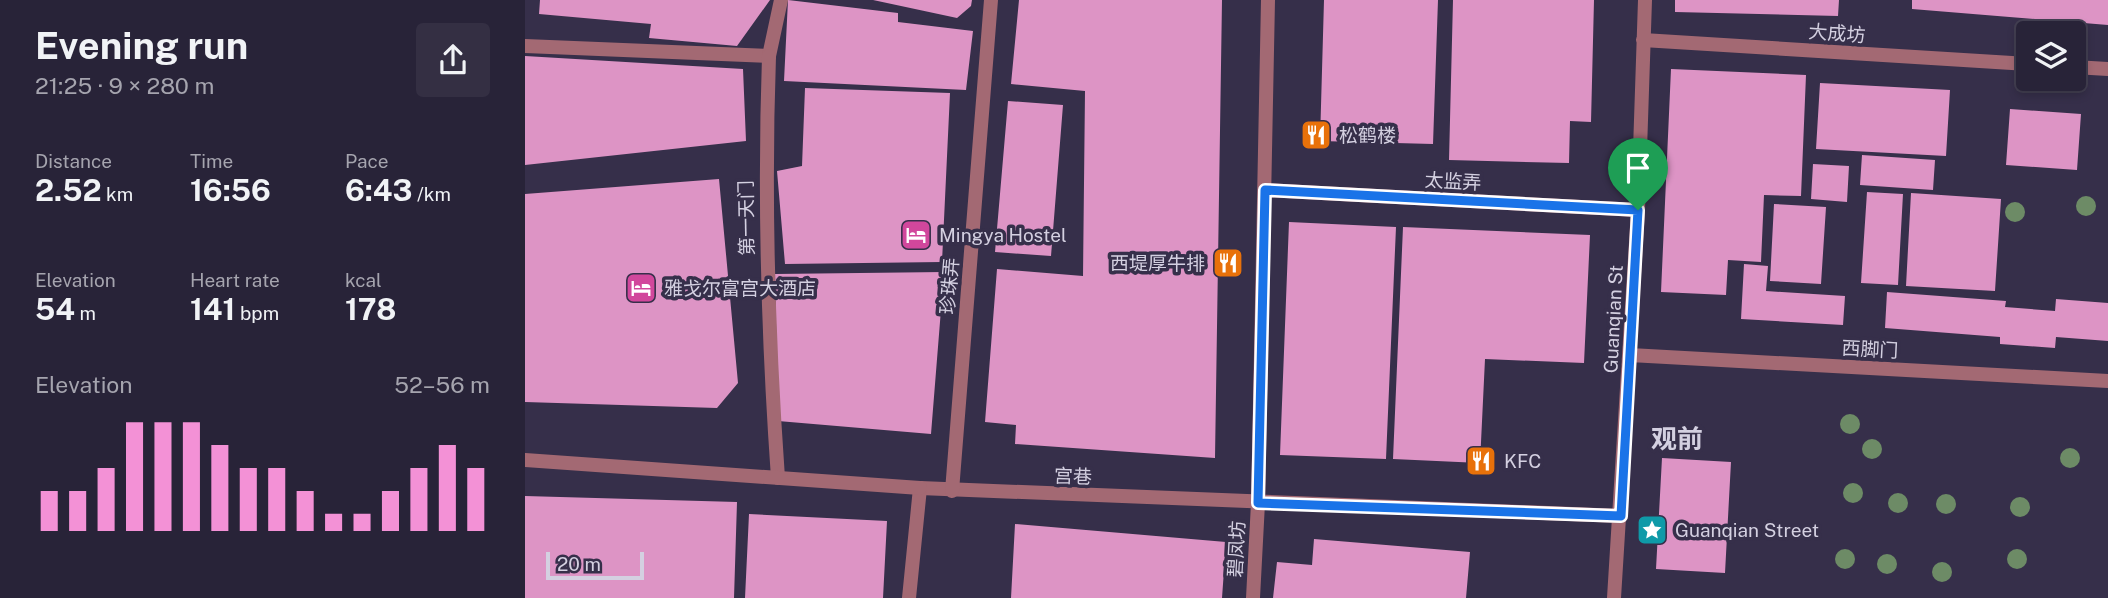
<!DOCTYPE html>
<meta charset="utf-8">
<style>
body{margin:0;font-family:"Public Sans","Noto Sans SC",sans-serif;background:#342f43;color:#f1f3f6;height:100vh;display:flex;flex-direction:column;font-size:26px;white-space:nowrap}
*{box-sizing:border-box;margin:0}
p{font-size:23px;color:#a5a4ae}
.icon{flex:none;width:38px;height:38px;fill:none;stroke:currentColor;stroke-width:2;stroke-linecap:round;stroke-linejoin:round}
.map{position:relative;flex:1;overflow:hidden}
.sheet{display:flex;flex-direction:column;background:#282338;width:525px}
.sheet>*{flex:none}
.buttons{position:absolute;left:1491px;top:21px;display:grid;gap:14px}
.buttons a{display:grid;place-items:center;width:70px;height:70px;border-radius:7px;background:#282338;box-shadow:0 4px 10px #0003,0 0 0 2px #444053;font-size:35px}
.scale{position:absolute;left:21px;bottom:18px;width:98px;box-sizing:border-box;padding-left:7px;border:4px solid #d4d0e1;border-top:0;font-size:19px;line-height:24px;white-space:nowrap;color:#d4d0e1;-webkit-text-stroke:5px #362f4a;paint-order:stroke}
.pin{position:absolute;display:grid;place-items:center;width:60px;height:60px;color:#fff;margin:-72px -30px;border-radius:50% 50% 50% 0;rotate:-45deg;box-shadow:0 0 7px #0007}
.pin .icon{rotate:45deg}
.round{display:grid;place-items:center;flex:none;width:74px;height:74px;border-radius:7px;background:#342f43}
.summary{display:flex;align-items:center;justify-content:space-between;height:119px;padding:0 35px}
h1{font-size:38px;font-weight:700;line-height:52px}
.stats{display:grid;grid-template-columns:repeat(3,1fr);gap:10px;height:119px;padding:7px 35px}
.stats div{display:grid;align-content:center}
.stats b{font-size:30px;font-weight:700}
.stats small{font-size:19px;font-weight:400}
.stats p{font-size:19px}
.chart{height:196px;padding:14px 35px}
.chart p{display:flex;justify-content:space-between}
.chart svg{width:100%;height:126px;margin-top:7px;stroke:#f391d6;stroke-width:6}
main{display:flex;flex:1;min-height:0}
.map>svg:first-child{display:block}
.building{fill:#dd94c5}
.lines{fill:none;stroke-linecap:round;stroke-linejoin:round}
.service{stroke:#a36973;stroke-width:14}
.pedestrian{stroke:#a36973;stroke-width:14}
.minor{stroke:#a36973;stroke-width:14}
.tertiary{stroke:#a36973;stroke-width:14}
.tree{fill:#6d8b66}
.route-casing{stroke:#fff;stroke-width:14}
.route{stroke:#1a73e8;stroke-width:9}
.labels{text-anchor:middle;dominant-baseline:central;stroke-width:7;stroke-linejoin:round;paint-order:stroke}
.street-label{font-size:19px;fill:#d4d0e1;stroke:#362f4a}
.poi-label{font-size:19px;fill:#d4d0e1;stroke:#362f4a;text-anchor:start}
.district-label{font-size:26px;font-weight:bold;fill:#d4d0e1;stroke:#362f4a}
</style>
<main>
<section class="sheet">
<div class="summary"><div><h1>Evening run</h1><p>21:25 · 9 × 280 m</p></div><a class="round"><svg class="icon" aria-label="share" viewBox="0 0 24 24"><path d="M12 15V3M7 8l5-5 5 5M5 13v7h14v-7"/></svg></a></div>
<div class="stats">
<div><p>Distance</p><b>2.52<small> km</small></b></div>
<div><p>Time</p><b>16:56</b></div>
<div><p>Pace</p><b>6:43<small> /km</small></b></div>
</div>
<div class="stats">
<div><p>Elevation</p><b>54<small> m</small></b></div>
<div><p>Heart rate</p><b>141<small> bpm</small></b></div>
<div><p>kcal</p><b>178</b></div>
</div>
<div class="chart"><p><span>Elevation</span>52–56 m</p>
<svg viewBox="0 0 160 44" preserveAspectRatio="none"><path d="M5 44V30M15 44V30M25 44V22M35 44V6M45 44V6M55 44V6M65 44V14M75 44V22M85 44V22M95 44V30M105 44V38M115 44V38M125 44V30M135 44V22M145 44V14M155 44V22"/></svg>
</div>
</section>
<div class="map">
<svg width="1583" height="598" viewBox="0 0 1583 598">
<rect width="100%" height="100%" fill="#362f4a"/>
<path class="building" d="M15,0H245L212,46L124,38L126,24L14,14Z
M263,0L373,13V22L448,31L441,90L259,81Z
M348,0H447L446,6L432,18Z
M494,0H697L690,458L490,444L491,425L460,422L472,269L558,276L560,91L486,84Z
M799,0H913L908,144L795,141Z
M928,0H1069L1066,122L1045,121L1044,163L924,160Z
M1150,0H1314L1313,16L1150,12Z
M1387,0H1583V25L1387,9Z
M0,56L218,69L221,141L0,165Z
M1146,69L1281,75L1276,196L1239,195L1236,262L1203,260L1201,295L1136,292Z
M1295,83L1425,90L1421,156L1291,149Z
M280,88L425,93L417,262L260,264L252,171L277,166Z
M483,101L538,105L526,256L470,252Z
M1485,109L1556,114L1552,170L1481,165Z
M1337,155L1410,160L1408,190L1335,185Z
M1288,164L1324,166L1322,202L1286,199Z
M194,179L213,383L192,408L0,402V194Z
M1342,192L1378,194L1373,285L1336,283Z
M1386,193L1476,199L1470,291L1381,286Z
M1249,204L1301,207L1296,284L1245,281Z
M764,222L871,227L861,459L755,455Z
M878,227L1065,235L1059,363L960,359L955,463L868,459Z
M1219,264L1243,266L1241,291L1320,296L1318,325L1216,319Z
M419,272L406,434L253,421L250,274Z
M1362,292L1481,301L1480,307L1530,311L1531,299L1583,303V341L1531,337L1530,348L1475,344V337L1360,328Z
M1137,458L1206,462L1200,573L1131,569Z
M0,496L212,502L209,598H0Z
M224,514L362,521L358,598H220Z
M490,524L701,542L697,598H486Z
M789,539L945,552L941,598H748L752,562L787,565Z"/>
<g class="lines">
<path class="service" d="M0,46L244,56"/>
<path class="pedestrian" d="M1118,40L1503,64
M244,56L256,0
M1549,67L1583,69
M1105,355L1583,381
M395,488L1096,516
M733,503L743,0
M1089,598L1113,210L1120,0"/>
<path class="minor" d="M244,56C239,197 243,337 253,478
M740,190L1113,210
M427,491L466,0
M384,598L395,488
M728,598L733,503"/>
<path class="tertiary" d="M0,460L395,488"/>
</g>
<g class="tree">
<circle cx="1561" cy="206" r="10"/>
<circle cx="1490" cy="212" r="10"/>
<circle cx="1325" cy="424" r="10"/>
<circle cx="1347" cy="449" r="10"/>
<circle cx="1545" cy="458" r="10"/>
<circle cx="1328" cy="493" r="10"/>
<circle cx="1373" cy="503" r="10"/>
<circle cx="1421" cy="504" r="10"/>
<circle cx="1495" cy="507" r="10"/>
<circle cx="1320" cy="559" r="10"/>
<circle cx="1492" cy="559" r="10"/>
<circle cx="1362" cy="564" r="10"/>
<circle cx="1417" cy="572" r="10"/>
</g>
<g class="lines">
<g class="route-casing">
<path id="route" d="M740,190L1113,210L1096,516L733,503Z"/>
</g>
<use href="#route" class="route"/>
</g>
<defs>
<g id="restaurant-square" transform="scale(1.575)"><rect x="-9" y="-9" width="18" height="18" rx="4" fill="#e8710a" stroke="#362f4a"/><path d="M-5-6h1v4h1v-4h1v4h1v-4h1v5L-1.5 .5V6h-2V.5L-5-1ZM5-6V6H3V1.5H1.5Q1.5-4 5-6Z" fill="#fff"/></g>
<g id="hotel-square" transform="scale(1.575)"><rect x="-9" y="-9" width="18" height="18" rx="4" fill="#d1479c" stroke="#362f4a"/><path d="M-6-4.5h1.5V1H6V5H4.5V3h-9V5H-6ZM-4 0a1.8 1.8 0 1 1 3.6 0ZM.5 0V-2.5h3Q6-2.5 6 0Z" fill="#fff"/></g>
<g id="sight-square" transform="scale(1.575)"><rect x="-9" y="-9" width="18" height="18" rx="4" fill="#0f9aa8" stroke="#362f4a"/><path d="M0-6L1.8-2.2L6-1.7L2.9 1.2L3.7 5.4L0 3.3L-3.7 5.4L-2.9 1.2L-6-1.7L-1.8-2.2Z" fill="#fff"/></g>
</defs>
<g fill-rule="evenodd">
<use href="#restaurant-square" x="791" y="135"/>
<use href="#hotel-square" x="391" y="235"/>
<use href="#restaurant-square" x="703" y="263"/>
<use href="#hotel-square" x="116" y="288"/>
<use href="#restaurant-square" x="956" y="461"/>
<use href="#sight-square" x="1127" y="530"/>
</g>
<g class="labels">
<g class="street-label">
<text transform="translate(1312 33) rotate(4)">大成坊</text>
<text transform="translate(928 181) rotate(3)">太监弄</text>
<text transform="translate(221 218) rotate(-91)">第一天门</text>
<text transform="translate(424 286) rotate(-85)">珍珠弄</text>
<text transform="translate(1088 319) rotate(-87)">Guanqian St</text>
<text transform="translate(1345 349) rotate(3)">西脚门</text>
<text transform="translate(548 476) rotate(2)">宫巷</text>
<text transform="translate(711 549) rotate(-87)">碧凤坊</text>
</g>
<g class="poi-label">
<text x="814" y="135">松鹤楼</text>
<text x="414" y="235">Mingya Hostel</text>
<text x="680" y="263" text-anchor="end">西堤厚牛排</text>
<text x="139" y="288">雅戈尔富宫大酒店</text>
<text x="979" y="461">KFC</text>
<text x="1150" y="530">Guanqian Street</text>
</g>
<g class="district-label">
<text x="1152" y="438">观前</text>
</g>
</g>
</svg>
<div class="buttons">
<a><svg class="icon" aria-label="layers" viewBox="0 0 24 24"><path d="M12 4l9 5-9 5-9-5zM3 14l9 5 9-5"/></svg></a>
</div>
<div class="scale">20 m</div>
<div class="pin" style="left:1113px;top:210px;background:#1e9e55"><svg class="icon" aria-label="arrive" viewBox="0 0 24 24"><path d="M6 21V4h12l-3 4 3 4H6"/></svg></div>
</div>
</main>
